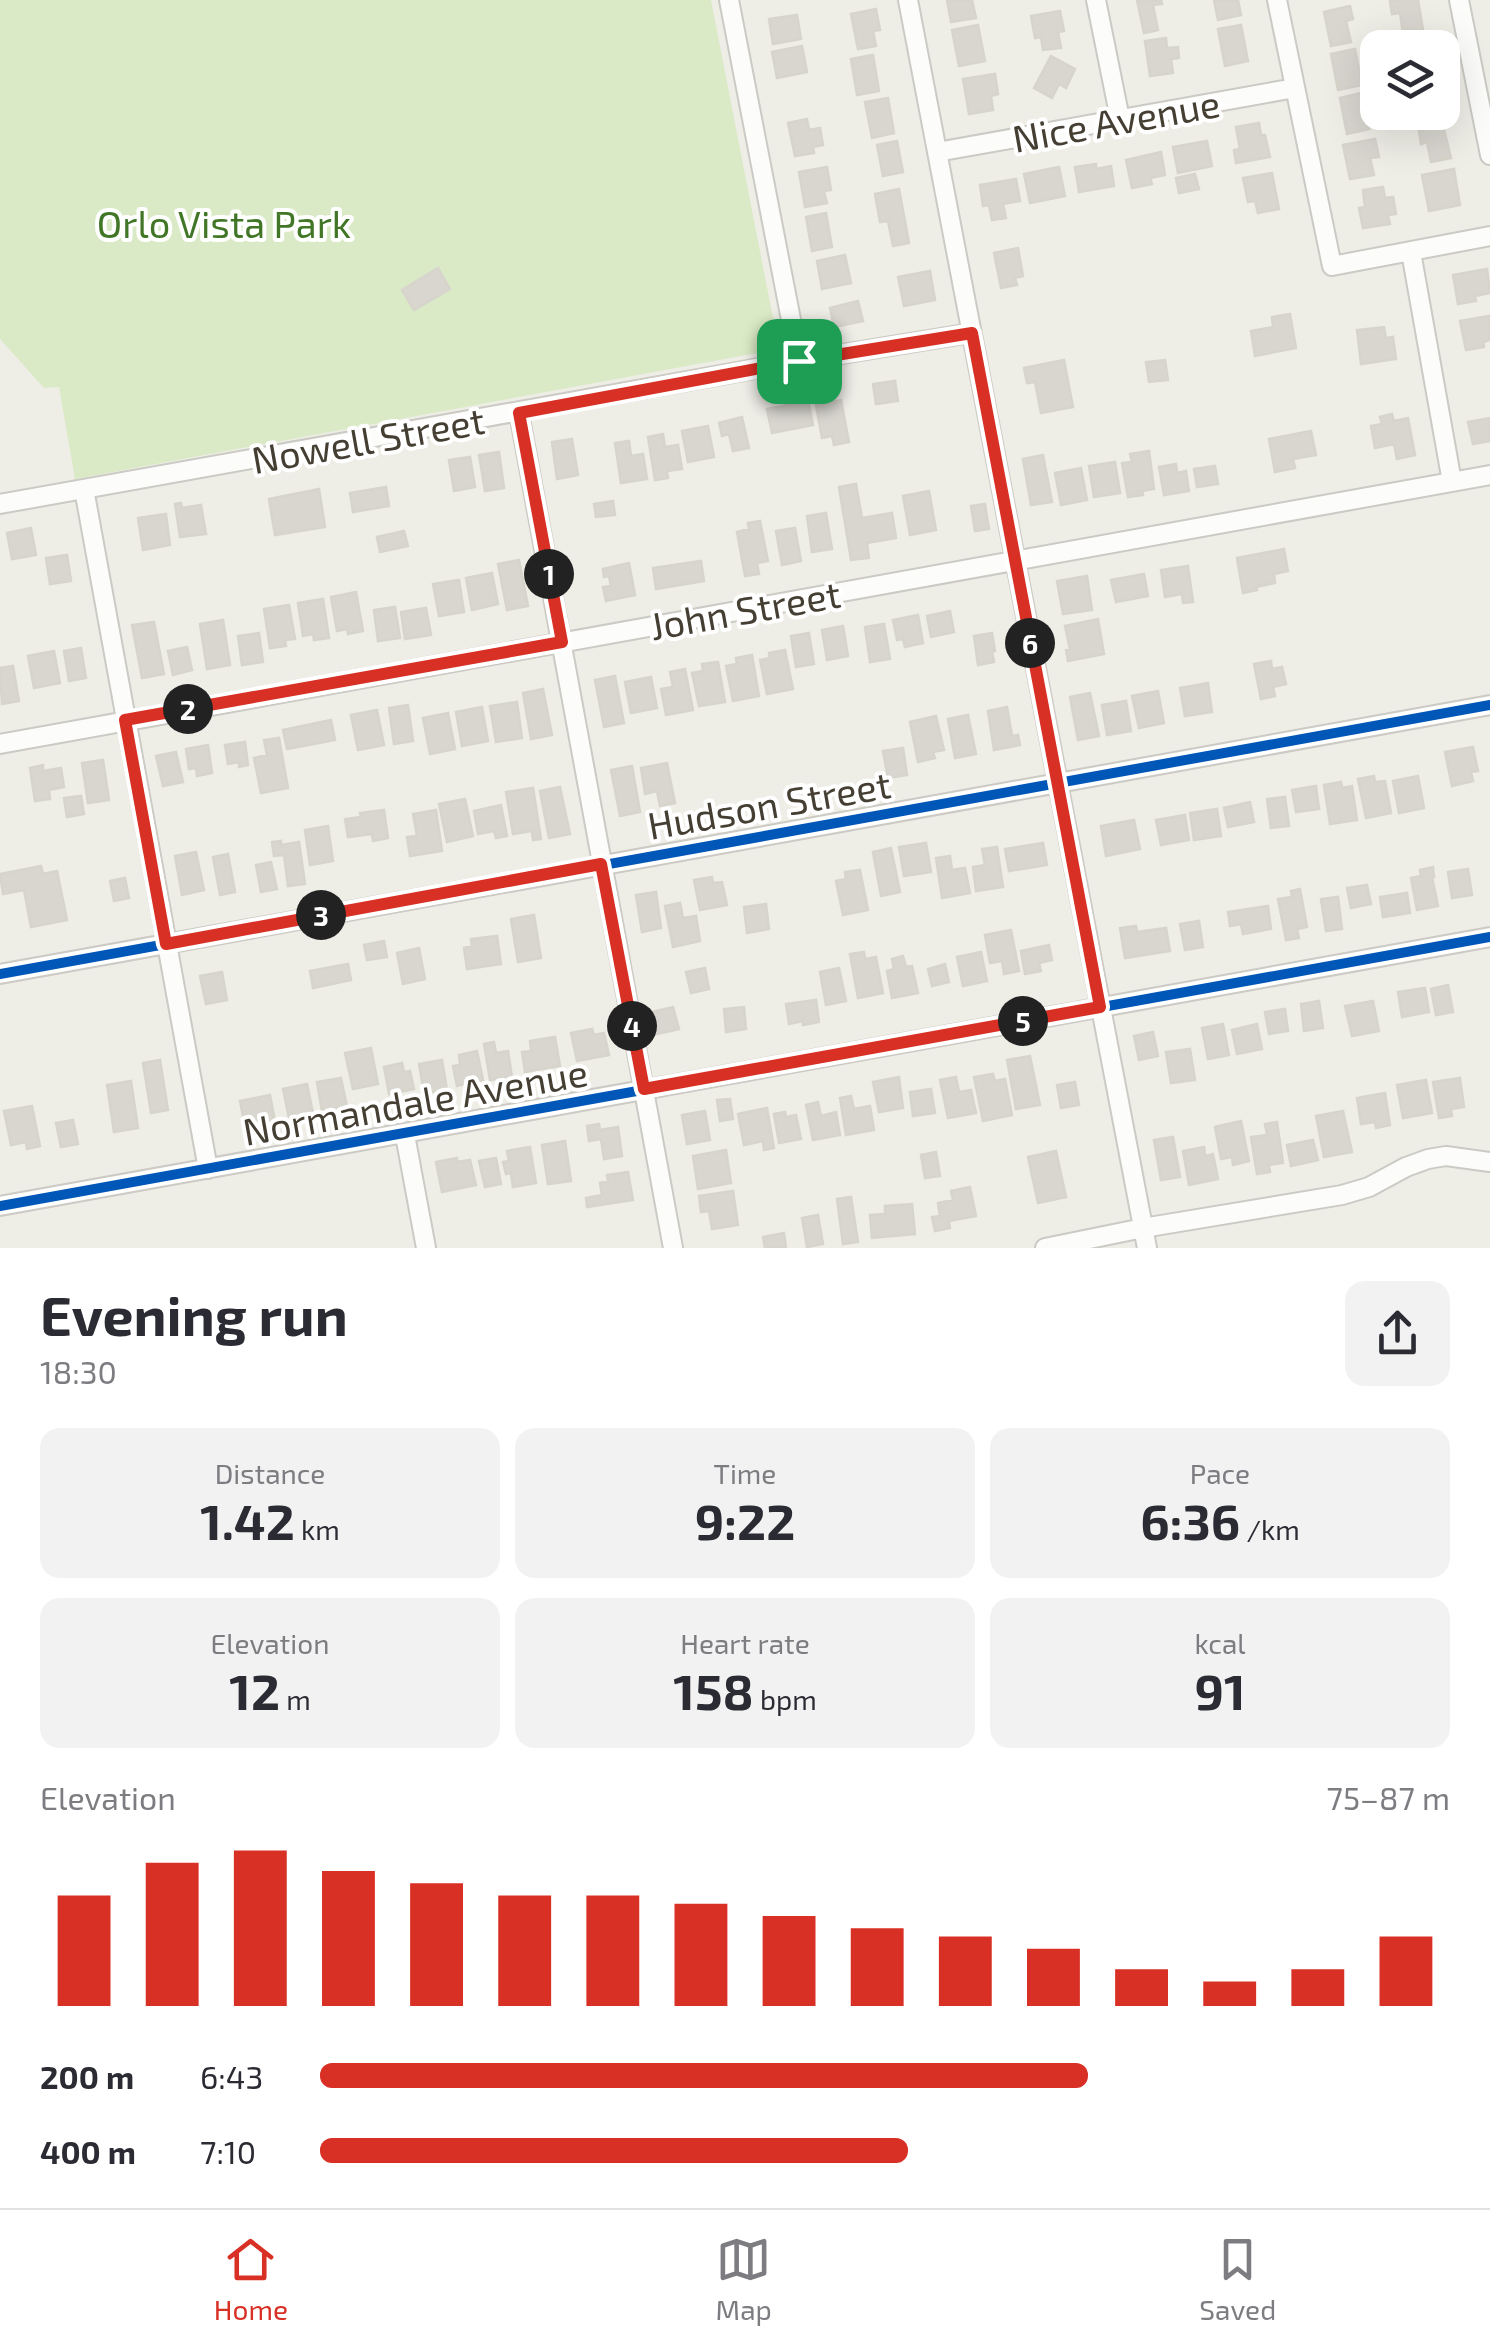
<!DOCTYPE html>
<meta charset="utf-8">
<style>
body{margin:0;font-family:"Exo 2",sans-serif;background:#f2f2f3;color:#2b2b33;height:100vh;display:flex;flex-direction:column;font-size:38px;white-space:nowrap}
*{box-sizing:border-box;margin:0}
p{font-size:32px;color:#7c7c81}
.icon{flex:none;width:55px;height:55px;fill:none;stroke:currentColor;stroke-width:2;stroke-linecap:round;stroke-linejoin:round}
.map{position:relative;height:1248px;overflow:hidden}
.drawer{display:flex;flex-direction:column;background:#fff;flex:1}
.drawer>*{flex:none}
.controls{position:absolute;left:1360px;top:30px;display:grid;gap:20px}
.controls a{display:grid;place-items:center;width:100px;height:100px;border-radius:20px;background:#fff;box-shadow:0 10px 40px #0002;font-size:50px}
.pin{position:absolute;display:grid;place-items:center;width:85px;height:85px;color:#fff;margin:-42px;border-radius:20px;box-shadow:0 5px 15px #0006}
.km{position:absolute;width:50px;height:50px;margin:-25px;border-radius:50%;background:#222;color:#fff;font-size:28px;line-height:50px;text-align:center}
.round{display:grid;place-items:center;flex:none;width:105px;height:105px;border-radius:20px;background:#f2f2f3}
.headline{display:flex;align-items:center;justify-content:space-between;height:170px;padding:0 40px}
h1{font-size:55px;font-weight:700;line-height:75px}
.metrics{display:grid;grid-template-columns:repeat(3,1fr);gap:15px;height:170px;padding:10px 40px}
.metrics div{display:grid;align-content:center;border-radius:20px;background:#f2f2f3;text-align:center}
.metrics b{font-size:50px;font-weight:700}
.metrics small{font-size:28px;font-weight:400}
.metrics p{font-size:28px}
.chart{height:280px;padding:20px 40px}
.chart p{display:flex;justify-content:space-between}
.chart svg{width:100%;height:180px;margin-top:10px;stroke:#d93025;stroke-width:6}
ul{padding:0 40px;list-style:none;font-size:32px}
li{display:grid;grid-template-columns:160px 120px 1fr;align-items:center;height:75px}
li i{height:25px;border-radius:12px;background:#d93025}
.tab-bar{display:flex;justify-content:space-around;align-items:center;height:140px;border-top:2px solid #e1e1e2;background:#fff;font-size:28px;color:#7c7c81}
.tab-bar a{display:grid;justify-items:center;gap:5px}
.tab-bar .current{color:#d93025}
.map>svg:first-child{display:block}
.green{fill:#daeac6}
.building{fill:#d8d6cf;stroke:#d7d4cc;stroke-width:2.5}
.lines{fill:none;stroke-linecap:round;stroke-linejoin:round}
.minor-casing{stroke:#cccac4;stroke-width:22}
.minor{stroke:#fcfcfb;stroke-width:18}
.cycleway-casing{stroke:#fff;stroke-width:16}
.cycleway{stroke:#0057b8;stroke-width:10}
.route-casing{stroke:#fff;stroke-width:20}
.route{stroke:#d93025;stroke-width:12}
.labels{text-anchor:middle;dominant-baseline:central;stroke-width:8;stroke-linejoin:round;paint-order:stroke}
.street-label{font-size:38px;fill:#443e33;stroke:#fff}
.park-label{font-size:38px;fill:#417626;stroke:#fff}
</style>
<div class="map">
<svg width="1490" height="1248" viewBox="0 0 1490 1248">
<rect width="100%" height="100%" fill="#eeede6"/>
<path class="green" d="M0,0H711L779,349L75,479L59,387L44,388L0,339Z"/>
<path class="building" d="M947,0H972L976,18L951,22Z
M1137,0H1161L1162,4L1153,5L1158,30L1144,33Z
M1214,0H1238L1241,15L1218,20Z
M1418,0L1423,30L1403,33L1400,13L1392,14L1390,1Z
M1350,6L1353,19L1346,21L1351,42L1331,46L1324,12Z
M876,9L880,30L873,31L876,46L858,49L851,14Z
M1060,11L1064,31L1058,32L1061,48L1043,50L1041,37L1035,38L1031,16Z
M797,15L801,39L773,44L769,19Z
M978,25L985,61L959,66L952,30Z
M1241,25L1248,61L1225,66L1218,29Z
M1166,38L1167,48L1178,47L1179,58L1171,59L1173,73L1150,76L1145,41Z
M802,46L807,72L777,78L772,52Z
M1355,49L1362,85L1338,90L1331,54Z
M873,55L879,91L857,95L851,59Z
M1051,56L1075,69L1066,88L1059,84L1052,98L1034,88Z
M995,74L998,94L991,96L993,110L969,114L963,79Z
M1361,93L1369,129L1347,134L1340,98Z
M888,98L894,133L872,138L865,102Z
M807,119L809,130L820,128L823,145L813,147L814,153L795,156L788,123Z
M1259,123L1261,135H1265L1270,157L1236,163L1234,150L1240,149L1236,127Z
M1443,125L1451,158L1431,162L1427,142L1421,144L1419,131Z
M1375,139L1379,157L1370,158L1374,175L1350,179L1343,145Z
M897,141L903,172L883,176L877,145Z
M1207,141L1212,166L1178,173L1173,147Z
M1161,152L1165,175L1150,178L1152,184L1132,188L1126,160Z
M1096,164V169L1111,166L1114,186L1079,192L1075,167Z
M827,167L831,190L824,191L827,203L805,207L799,172Z
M1059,167L1065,196L1030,203L1024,174Z
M1454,169L1460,205L1429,211L1422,175Z
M1272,173L1279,209L1258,213L1255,201L1248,202L1243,178Z
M1195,174L1199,189L1179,193L1176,178Z
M1016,179L1020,201L1003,204L1006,218L992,220L989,205L983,206L980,185Z
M1383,187L1385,198L1393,197L1396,214L1388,215L1390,224L1363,228L1359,208L1365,207L1363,190Z
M899,189L909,243L893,246L888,221L880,222L875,194Z
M826,213L832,247L812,251L806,217Z
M1018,248L1023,276L1015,278L1017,285L1001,288L994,253Z
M845,255L851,283L822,289L817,261Z
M438,268L450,289L414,310L402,290Z
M1487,269L1490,293L1475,296L1476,301L1458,304L1453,275Z
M930,271L935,300L904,306L898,277Z
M858,301L863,321L834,327L830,308Z
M1290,314L1296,348L1255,356L1251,331L1273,327L1272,317Z
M1489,316L1490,340L1483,342L1484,347L1466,350L1460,321Z
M1384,327L1386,338L1393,337L1396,359L1361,364L1357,330Z
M1064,360L1073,407L1041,413L1035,382L1027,383L1024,368Z
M1165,360L1168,380L1149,382L1146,362Z
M895,381L898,401L876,404L873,384Z
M841,400L849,442L834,445L832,436L822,438L816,405Z
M808,401L813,425L772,433L767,409Z
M1392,414L1394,421L1408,418L1415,455L1397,459L1394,444L1375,448L1371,426L1382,424L1380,417Z
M742,417L749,448L733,451L729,434L722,436L719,423Z
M1490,418V441L1473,444L1468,422Z
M708,426L714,457L688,462L682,431Z
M1311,431L1316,455L1293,459L1295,468L1275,472L1269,439Z
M663,434L665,447L678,445L682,469L667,471L668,478L655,480L648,437Z
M572,439L578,475L557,479L552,442Z
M629,441L631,456L643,454L647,479L621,483L615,443Z
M1149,451L1154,489L1142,491L1143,495L1128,497L1122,463L1132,462L1130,454Z
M499,452L504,488L485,491L479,455Z
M1043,455L1052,502L1031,505L1023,459Z
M470,457L475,487L454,491L449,460Z
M1115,462L1120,493L1094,497L1089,466Z
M1176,464L1177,473L1186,471L1189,491L1164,495L1159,467Z
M1215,466L1218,484L1197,487L1194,469Z
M1081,468L1087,500L1061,505L1055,473Z
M856,484L862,518L892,513L896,538L867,543L869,558L851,560L839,487Z
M386,487L389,506L353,512L350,493Z
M319,489L325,527L275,535L269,499Z
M929,491L936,530L910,535L903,496Z
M613,501L615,515L596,517L594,504Z
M181,503L182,508L201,505L206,534L180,537L175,504Z
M985,504L989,529L975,531L971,506Z
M826,513L832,549L812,552L807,516Z
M166,514L170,545L143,550L138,518Z
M760,521L768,561L757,563L759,574L745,576L737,532L749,529L748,523Z
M31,528L36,555L12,559L7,533Z
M795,528L801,561L782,565L776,531Z
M404,531L408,546L380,552L377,537Z
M1284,549L1288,571L1274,574L1275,583L1256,587L1257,590L1243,593L1237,558Z
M67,555L71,581L50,584L46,558Z
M519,560L528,606L507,610L498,564Z
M701,561L704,581L656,589L653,568Z
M629,563L635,595L606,601L603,587L611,586L609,576L604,577L603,569Z
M1188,566L1193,602L1183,603L1182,594L1165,597L1161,570Z
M492,573L498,604L472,610L466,578Z
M1144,574L1148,596L1116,602L1111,580Z
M1087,576L1092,610L1063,614L1057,581Z
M459,580L464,612L439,616L433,584Z
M356,592L363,631L348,634L347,629L337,631L331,597Z
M323,599L329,638L314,640L313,634L303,636L298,603Z
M289,605L295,639L285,640L286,646L270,648L264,609Z
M395,607L400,638L378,641L374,610Z
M426,608L431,635L405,639L401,612Z
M950,611L954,632L931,637L927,616Z
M918,615L923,643L905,647L903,639L897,640L893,620Z
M1098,619L1104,654L1068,661L1066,650L1070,649L1065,626Z
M223,620L230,665L207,669L200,624Z
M154,622L164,674L142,678L132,625Z
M884,624L890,659L870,662L865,627Z
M843,626L848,656L827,660L822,630Z
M259,633L263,662L242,665L238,636Z
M809,633L814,664L796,667L791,636Z
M992,633L995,651L992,652L994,662L978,665L974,636Z
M187,647L192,670L173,675L168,651Z
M81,648L86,678L69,681L64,651Z
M785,650L793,689L767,694L760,660L770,658L769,653Z
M54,651L60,683L34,688L28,656Z
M752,655L759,696L733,701L726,666L737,664L736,658Z
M1271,661L1272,669L1282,667L1286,684L1273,687L1275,696L1261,699L1254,664Z
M718,662L725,702L699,706L692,673L703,671L702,664Z
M13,666L19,701L2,704L0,668Z
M685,669L693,710L666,715L661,689L673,687L670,672Z
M615,676L624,723L604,727L595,680Z
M651,677L657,708L631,713L625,682Z
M1208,683L1212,712L1185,716L1180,688Z
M543,689L552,735L531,739L523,693Z
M1158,691L1164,723L1139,728L1132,696Z
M1090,693L1099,736L1078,740L1070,697Z
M1126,701L1131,731L1107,735L1102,705Z
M517,702L522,738L496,742L490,706Z
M408,705L413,741L394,744L389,708Z
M482,707L488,741L462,746L456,712Z
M1007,707L1012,736L1018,735L1020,745L994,750L988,711Z
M377,710L384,745L358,750L351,715Z
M448,713L455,749L430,754L423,718Z
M968,715L976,754L955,758L948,719Z
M936,716L944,750L933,752L935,758L918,762L910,722Z
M331,720L335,740L287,749L283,730Z
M279,738L288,788L261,793L254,758L267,755L264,740Z
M245,742L248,765L239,767V762L228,764L225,745Z
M208,745L212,773L197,776L196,768L189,769L186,749Z
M1473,747L1478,771L1471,772L1473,781L1452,786L1445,752Z
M903,748L907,775L888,778L883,751Z
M176,752L183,782L163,786L156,756Z
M103,760L109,800L88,803L82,763Z
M667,763L675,803L660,806L657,791L645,794L641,768Z
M43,765V771L61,768L64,787L49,790L50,799L35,801L30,768Z
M632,766L640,812L620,816L611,770Z
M1374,776L1375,782L1385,781L1391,813L1366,818L1358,779Z
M1418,776L1424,808L1399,813L1393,781Z
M1341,782L1342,788L1352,786L1357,820L1330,824L1324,785Z
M1316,786L1319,809L1296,812L1292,790Z
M560,787L570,834L549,838L540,791Z
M533,788L541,839L533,840L532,831L513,834L506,792Z
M81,796L84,814L67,817L64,798Z
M1285,797L1289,826L1271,828L1267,799Z
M465,799L473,836L447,842L439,804Z
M1250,802L1254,822L1228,827L1224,808Z
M501,805L507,836L496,838L494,831L478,834L474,811Z
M1217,809L1221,836L1194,840L1190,813Z
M384,810L388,838L373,841L372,834L348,837L345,819L361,817L360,813Z
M436,810L442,851L410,856L407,837L417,836L413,814Z
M1185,815L1189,840L1161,845L1156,820Z
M1134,820L1140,849L1106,856L1101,826Z
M328,826L333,861L310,865L305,830Z
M281,841V845L299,842L305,884L288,886L284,855L274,856L272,842Z
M926,843L931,872L904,876L899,847Z
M1043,843L1047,865L1009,871L1005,849Z
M997,847L1003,887L976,891L973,867L985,865L982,849Z
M891,848L900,892L881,896L873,852Z
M196,852L204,890L182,895L175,856Z
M228,854L235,892L220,895L213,857Z
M950,856L952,870L965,868L970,893L942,898L936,858Z
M271,862L277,889L261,892L256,865Z
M41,866L43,874L57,871L67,920L31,927L24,890L3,894L0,874Z
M1433,867L1434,877H1432L1438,906L1417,910L1411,878L1421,876L1420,870Z
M1468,869L1472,895L1452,898L1448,872Z
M860,870L868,910L843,915L836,881L846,879L845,872Z
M712,877L713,883L722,882L727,905L700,910L694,880Z
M125,878L129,898L114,901L110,881Z
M1367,885L1371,904L1351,908L1347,888Z
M1300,889L1307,927L1297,929L1299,938L1286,940L1278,899L1292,897L1291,891Z
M656,892L661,928L642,932L636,895Z
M1407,893L1410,913L1383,917L1380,897Z
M1338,897L1342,929L1326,931L1321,899Z
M680,903L683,918L696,916L700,941L673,947L665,906Z
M766,904L769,929L747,933L744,907Z
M1268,906L1271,929L1243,934L1241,924L1230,926L1228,912Z
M534,915L541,958L518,962L511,919Z
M1199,921L1203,947L1185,950L1180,924Z
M1136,926L1137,932L1166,928L1170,951L1125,958L1120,928Z
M1011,930L1019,971L1004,974L1002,961L990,963L985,935Z
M497,936L501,964L467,969L464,948L472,946L471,939Z
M384,941L387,957L367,960L364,945Z
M1049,945L1052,960L1039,963L1041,971L1025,974L1021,951Z
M419,948L425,979L403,984L397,953Z
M864,952L865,959L876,957L883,993L858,998L850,954Z
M981,952L987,981L963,986L957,957Z
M903,956L906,967L912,966L918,993L892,998L887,971L894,969L892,959Z
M348,964L351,980L313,988L310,971Z
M945,964L949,982L932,986L928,969Z
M705,968L709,989L691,993L686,972Z
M839,968L846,1001L826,1005L820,972Z
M222,972L227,1000L206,1004L200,976Z
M1448,985L1453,1012L1436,1015L1431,989Z
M1425,988L1429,1012L1402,1017L1398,992Z
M816,1000L819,1022L803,1025V1021L789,1024L786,1004Z
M1319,1001L1323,1028L1304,1031L1301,1004Z
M1373,1001L1379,1031L1352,1036L1345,1006Z
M673,1007L679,1029L653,1035L648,1013Z
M744,1007L746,1029L726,1032L724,1009Z
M1285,1009L1288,1031L1269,1034L1265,1012Z
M1223,1024L1229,1055L1208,1059L1202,1028Z
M1257,1024L1262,1049L1237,1054L1232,1030Z
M592,1029L594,1035L604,1033L609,1055L577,1061L571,1033Z
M1153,1032L1158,1056L1139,1060L1134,1036Z
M555,1037L560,1066L525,1072L522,1052L531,1051L530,1041Z
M494,1042L496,1053L508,1051L512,1077L490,1080L484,1044Z
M371,1048L378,1084L353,1089L345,1053Z
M1190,1049L1195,1080L1171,1083L1166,1052Z
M477,1051L483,1080L457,1086L453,1066L460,1065L459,1055Z
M1030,1056L1040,1105L1016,1109L1007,1060Z
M160,1060L168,1110L151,1113L143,1063Z
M442,1060L447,1090L424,1093L419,1064Z
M402,1063L404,1072L410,1071L414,1089L389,1094L384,1067Z
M993,1074L995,1081L1005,1079L1012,1115L983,1121L974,1077Z
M899,1077L903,1108L879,1112L873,1082Z
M956,1077L959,1092L971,1090L976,1113L948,1118L940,1080Z
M341,1078L347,1107L322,1111L317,1082Z
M1460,1078L1464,1107L1451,1109L1452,1116L1439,1118L1433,1082Z
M1426,1080L1432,1113L1403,1118L1397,1085Z
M131,1081L138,1128L114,1132L107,1085Z
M1075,1082L1079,1105L1061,1108L1057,1085Z
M307,1084L313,1113L289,1118L283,1089Z
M931,1089L935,1113L913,1116L910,1092Z
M1385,1093L1390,1125L1376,1128L1375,1122L1361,1124L1357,1098Z
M270,1095L276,1127L246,1132L240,1101Z
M851,1096L854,1109L870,1106L874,1130L846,1135L840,1098Z
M730,1099L733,1119L720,1121L717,1100Z
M818,1102L821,1116L836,1112L840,1135L813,1140L806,1105Z
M32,1106L40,1146L27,1149L26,1142L11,1145L4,1111Z
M767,1108L774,1148L764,1150L763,1141L744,1145L738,1114Z
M705,1111L710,1140L687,1144L682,1115Z
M1343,1111L1352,1152L1324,1157L1316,1116Z
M785,1112L786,1117L796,1115L801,1139L779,1143L774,1114Z
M73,1120L78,1144L61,1147L56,1123Z
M1241,1121L1249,1161L1233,1165L1232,1157L1221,1159L1215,1127Z
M1277,1122L1283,1163L1269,1165L1270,1172L1257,1174L1251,1137L1267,1135L1265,1124Z
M599,1124L600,1130L618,1127L622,1156L604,1159L601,1139L589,1141L587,1126Z
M1173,1137L1180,1177L1161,1180L1154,1140Z
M1313,1140L1318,1160L1291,1166L1287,1145Z
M565,1141L571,1181L548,1184L542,1145Z
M530,1147L536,1183L513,1187L511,1173L506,1174L503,1162L509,1161L507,1151Z
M1204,1147L1205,1156L1213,1154L1218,1179L1189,1185L1183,1151Z
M726,1150L731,1183L698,1189L693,1156Z
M1056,1151L1066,1197L1038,1203L1028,1157Z
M936,1152L940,1176L925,1178L921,1155Z
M457,1158V1162L470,1160L476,1185L442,1192L436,1162Z
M496,1158L501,1184L485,1187L479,1161Z
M628,1172L633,1200L587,1207L586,1198L602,1195L600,1183L608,1181L607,1175Z
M970,1187L976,1216L949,1221L950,1228L935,1231L932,1217L940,1216L938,1203L953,1200L951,1191Z
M733,1191L738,1225L712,1229L709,1211L701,1212L699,1196Z
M851,1197L858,1242L843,1244L837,1199Z
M912,1204L915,1234L872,1238L870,1215L885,1214V1206Z
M818,1215L823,1244L807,1247L802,1218Z
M784,1233L786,1248H765L763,1237Z"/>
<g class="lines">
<g class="minor-casing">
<path id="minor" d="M729,0L799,361
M908,0L1147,1248
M1096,0L1120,119
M1277,0L1332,266L1490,236
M1459,0L1490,155
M937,152L1295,88
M1411,252L1452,482
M519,413L673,1248
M84,489L208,1169
M0,504L799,361L971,333
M0,744L1490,475
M0,974L1490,705
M405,1135L426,1248
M0,1206L1490,937
M1045,1248L1143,1228L1342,1195L1369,1187L1406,1167L1428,1159L1446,1156L1490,1162"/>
</g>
<use href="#minor" class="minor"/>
<g class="cycleway-casing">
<path id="cycleway" d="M0,974L1490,705
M0,1206L1490,937"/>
</g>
<use href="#cycleway" class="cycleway"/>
</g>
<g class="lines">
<g class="route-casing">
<path id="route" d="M972,333L1100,1007L644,1089L601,864L166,944L125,720L562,642L519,413L799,361Z"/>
</g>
<use href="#route" class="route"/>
</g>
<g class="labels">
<g class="street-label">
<text transform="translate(1116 120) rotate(-10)">Nice Avenue</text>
<text transform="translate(368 439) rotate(-10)">Nowell Street</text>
<text transform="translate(745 609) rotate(-10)">John Street</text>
<text transform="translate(769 804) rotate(-10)">Hudson Street</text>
<text transform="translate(415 1101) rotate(-10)">Normandale Avenue</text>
</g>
<g class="park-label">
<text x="224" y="223">Orlo Vista Park</text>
</g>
</g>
</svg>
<div class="controls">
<a><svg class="icon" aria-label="layers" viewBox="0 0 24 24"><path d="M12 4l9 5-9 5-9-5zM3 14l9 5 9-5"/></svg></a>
</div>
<div class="pin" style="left:799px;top:361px;background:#1e9e55"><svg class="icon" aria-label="arrive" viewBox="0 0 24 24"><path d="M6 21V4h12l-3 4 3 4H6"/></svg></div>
<b class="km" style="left:549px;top:574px">1</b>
<b class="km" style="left:188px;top:709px">2</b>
<b class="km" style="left:321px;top:915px">3</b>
<b class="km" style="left:632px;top:1026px">4</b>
<b class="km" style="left:1023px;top:1021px">5</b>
<b class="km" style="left:1030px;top:643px">6</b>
</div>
<section class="drawer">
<div class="headline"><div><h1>Evening run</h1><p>18:30</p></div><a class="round"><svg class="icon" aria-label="share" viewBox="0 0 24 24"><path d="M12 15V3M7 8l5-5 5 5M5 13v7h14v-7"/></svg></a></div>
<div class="metrics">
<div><p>Distance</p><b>1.42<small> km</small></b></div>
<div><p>Time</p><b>9:22</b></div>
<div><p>Pace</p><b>6:36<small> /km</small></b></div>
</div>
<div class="metrics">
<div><p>Elevation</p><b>12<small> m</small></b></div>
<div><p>Heart rate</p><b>158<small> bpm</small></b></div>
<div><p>kcal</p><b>91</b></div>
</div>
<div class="chart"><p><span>Elevation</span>75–87 m</p>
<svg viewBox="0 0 160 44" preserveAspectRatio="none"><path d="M5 44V17M15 44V9M25 44V6M35 44V11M45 44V14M55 44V17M65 44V17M75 44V19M85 44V22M95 44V25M105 44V27M115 44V30M125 44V35M135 44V38M145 44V35M155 44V27"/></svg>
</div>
<ul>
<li><b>200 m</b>6:43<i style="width:68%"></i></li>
<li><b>400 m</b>7:10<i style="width:52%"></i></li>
</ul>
</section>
<nav class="tab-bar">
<a class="current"><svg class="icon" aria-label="home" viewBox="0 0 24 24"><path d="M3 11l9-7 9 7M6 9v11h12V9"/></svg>Home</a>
<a><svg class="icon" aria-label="map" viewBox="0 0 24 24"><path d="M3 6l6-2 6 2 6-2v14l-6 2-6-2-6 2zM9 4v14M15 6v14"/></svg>Map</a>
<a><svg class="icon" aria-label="saved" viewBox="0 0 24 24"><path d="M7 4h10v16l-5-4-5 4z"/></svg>Saved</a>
</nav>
